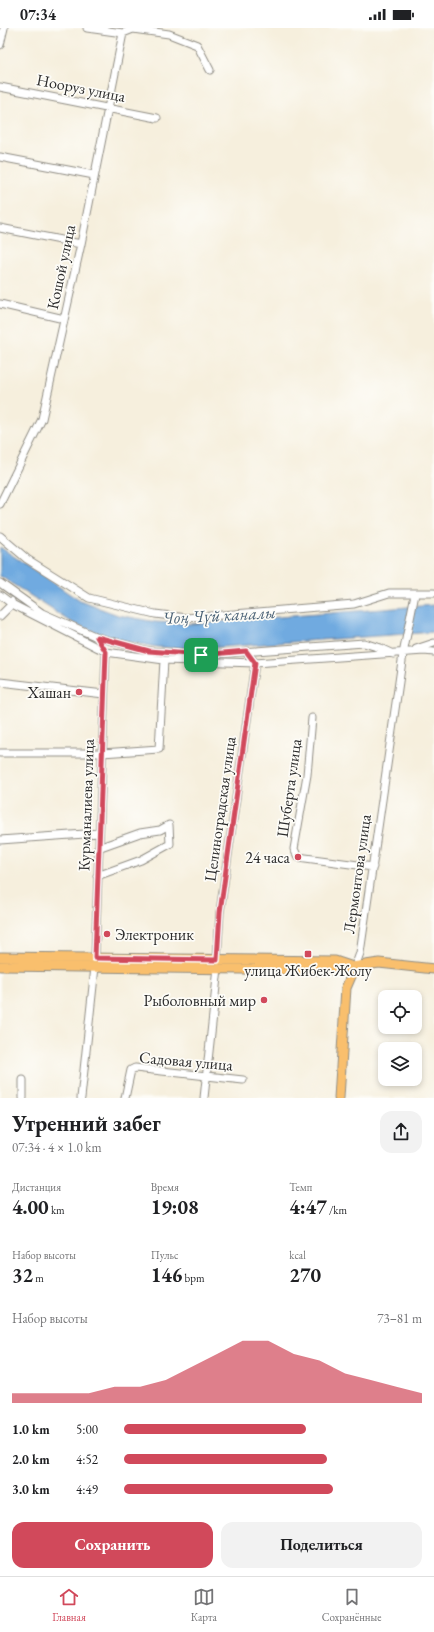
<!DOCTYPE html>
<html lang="ru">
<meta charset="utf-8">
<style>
body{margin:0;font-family:"EB Garamond",serif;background:#f2f2f2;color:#202124;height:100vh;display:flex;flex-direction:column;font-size:15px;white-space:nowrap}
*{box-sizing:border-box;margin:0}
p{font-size:13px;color:#757577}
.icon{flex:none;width:22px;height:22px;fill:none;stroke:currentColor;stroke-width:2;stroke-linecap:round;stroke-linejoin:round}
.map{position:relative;height:1070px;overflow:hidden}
.details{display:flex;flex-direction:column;background:#fff;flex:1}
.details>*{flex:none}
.fabs{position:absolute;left:378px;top:962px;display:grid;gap:8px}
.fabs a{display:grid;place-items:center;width:44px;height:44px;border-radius:8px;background:#fff;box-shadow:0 2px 6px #0003;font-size:20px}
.pin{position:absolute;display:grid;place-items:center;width:34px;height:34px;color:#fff;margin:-17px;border-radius:8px;box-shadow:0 2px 6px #0006}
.round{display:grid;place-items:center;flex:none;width:42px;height:42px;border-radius:12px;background:#f2f2f2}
.headline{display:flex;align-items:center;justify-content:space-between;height:68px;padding:0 12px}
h1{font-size:22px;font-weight:700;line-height:30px}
.metrics{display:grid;grid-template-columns:repeat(3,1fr);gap:6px;height:68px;padding:4px 12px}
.metrics div{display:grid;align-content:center}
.metrics b{font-size:20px;font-weight:700}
.metrics small{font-size:11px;font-weight:400}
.metrics p{font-size:11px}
.chart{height:112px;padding:8px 12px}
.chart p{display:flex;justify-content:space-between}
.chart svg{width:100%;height:72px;margin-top:4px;fill:#d1495b;opacity:.7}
.cta{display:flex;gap:8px;margin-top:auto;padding:8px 12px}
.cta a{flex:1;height:46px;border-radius:12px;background:#d1495b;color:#fff;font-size:16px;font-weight:700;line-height:46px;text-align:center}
.cta a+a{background:#f2f2f2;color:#202124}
ul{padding:0 12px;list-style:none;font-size:13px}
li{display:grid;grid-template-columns:64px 48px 1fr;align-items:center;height:30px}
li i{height:10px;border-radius:5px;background:#d1495b}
.status{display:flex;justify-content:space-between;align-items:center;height:28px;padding:0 20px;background:#fff;direction:ltr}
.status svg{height:11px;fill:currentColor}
.dock{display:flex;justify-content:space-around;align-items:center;height:56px;border-top:1px solid #e0e0e0;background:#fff;font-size:11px;color:#757577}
.dock a{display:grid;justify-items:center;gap:2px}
.dock .current{color:#d1495b}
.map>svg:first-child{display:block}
.water{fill:#6faae0;stroke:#4d6a86}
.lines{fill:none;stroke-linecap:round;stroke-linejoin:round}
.minor-casing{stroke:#908d84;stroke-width:9}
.major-casing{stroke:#908d84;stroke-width:11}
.minor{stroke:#fff;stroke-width:7}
.major{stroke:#f9bf6d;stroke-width:9}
.route-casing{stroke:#fff;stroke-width:8}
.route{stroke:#d1495b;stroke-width:5}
.poi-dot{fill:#d1495b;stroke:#fdfcf7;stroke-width:1.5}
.labels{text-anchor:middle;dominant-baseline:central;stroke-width:3.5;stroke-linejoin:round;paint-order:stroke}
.street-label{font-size:16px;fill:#2b2b2b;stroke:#fdfcf7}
.poi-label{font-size:16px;fill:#2b2b2b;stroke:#fdfcf7;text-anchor:end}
.water-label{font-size:17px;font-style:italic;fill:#465e73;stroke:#fdfcf7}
</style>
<div class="status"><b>07:34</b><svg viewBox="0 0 49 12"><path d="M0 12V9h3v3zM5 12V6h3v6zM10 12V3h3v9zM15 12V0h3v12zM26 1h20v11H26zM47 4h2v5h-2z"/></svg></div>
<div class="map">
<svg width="434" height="1070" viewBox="0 0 434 1070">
<rect width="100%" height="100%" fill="#fdfcf7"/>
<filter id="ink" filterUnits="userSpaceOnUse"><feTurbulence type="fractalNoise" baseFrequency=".025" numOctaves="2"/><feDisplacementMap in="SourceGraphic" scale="8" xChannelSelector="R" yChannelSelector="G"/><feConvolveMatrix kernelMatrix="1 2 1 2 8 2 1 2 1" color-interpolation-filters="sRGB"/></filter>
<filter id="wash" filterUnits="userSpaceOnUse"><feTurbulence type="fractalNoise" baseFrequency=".012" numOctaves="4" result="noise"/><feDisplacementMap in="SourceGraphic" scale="16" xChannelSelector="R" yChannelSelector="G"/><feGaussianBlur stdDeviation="0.9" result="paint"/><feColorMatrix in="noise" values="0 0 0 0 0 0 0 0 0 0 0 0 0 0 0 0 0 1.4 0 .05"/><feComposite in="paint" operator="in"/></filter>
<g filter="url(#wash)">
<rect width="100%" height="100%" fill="#f6efdd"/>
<path class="water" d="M0,519L80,573L118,587L156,594L189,596L434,577V604L193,621L157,619L116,612L73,595L0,548Z"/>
</g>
<g filter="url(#ink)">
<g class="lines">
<g class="minor-casing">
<path id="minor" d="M87,0L123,5L133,1L169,6L197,17L210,42
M0,17L4,0
M0,59L157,90
M0,129L94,147
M0,200L81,216
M0,276L64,291
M0,476L42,391L81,216L123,5
M0,508L27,531L89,570L155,586L187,590L354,576L389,565H434
M0,555L42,585L97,609L149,623L201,627L364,615L380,620L393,626
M0,567L12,576L106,624L164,632L255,635L424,623L434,624
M0,588L12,576L11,573
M416,621L434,615
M0,654L104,666
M312,690L307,747L294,821L298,829L373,839
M0,725H102L159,721L164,632
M0,812L99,805
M97,848L141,832L170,816L169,797L160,802L140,805L98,820
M95,930L106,624
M217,932L220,884L255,635L246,623
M355,939L360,925L403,626L415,566
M23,1070V1052
M81,1070L95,939
M125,1070L131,1042L135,1040L243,1052
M204,1070L218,940"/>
</g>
<g class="major-casing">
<path id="major" d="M0,929L335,933L350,938
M0,938L333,942L379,935L434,941
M339,1070L346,960L355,939"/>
</g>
<use href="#minor" class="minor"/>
<use href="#major" class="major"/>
</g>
</g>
<g class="lines" filter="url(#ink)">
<g class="route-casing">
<path id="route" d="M97,609L149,623L201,627L246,623L255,635L220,884L217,932L95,930L106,624Z"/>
</g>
<use href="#route" class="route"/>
</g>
<g class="poi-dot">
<circle cx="79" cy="664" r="4"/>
<circle cx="298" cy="829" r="4"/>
<circle cx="107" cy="906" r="4"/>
<rect x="304" y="922" width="8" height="8" rx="2"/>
<circle cx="264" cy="972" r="4"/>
</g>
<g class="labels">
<g class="street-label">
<text transform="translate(81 60) rotate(11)">Нооруз улица</text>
<text transform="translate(61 239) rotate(-78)">Кошой улица</text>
<text transform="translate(289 760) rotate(-82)">Шуберта улица</text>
<text transform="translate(86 777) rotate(-88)">Курманалиева улица</text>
<text transform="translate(220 781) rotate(-82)">Целиноградская улица</text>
<text transform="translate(357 846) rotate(-82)">Лермонтова улица</text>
<text transform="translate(186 1033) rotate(5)">Садовая улица</text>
</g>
<g class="poi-label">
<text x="71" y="664">Хашан</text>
<text x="290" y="829">24 часа</text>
<text x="115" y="906" text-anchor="start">Электроник</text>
<text x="308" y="942" text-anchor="middle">улица Жибек-Жолу</text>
<text x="256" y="972">Рыболовный мир</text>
</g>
<g class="water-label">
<text transform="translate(219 587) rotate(-3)">Чоң Чүй каналы</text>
</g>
</g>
</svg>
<div class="fabs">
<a><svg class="icon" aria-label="locate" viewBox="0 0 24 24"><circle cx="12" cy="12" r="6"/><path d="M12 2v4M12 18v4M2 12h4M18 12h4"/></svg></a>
<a><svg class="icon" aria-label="layers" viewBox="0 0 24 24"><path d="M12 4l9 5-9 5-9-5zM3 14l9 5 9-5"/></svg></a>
</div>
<div class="pin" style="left:201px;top:627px;background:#1e9e55"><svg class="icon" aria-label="arrive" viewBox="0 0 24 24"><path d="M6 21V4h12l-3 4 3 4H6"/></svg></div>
</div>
<section class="details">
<div class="headline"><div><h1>Утренний забег</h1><p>07:34 · 4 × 1.0 km</p></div><a class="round"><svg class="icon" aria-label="share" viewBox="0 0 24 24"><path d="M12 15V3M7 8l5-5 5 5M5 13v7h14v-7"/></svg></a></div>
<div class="metrics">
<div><p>Дистанция</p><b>4.00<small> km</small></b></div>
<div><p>Время</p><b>19:08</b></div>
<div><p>Темп</p><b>4:47<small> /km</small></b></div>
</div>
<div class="metrics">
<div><p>Набор высоты</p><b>32<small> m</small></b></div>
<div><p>Пульс</p><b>146<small> bpm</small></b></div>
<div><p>kcal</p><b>270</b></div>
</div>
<div class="chart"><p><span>Набор высоты</span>73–81 m</p>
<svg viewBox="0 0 160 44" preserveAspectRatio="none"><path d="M0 44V38L10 38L20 38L30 38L40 34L50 34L60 30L70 22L80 14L90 6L100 6L110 14L120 18L130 26L140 30L150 34L160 38V44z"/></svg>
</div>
<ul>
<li><b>1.0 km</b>5:00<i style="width:61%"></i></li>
<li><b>2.0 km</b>4:52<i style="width:68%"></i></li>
<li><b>3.0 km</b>4:49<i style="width:70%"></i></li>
</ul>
<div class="cta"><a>Сохранить</a><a>Поделиться</a></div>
</section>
<nav class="dock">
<a class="current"><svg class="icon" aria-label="home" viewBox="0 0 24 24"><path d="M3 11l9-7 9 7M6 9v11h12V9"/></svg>Главная</a>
<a><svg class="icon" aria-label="map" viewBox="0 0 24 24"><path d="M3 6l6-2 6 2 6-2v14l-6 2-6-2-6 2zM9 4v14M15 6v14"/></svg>Карта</a>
<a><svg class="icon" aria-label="saved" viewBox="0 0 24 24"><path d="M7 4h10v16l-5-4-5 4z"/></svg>Сохранённые</a>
</nav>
